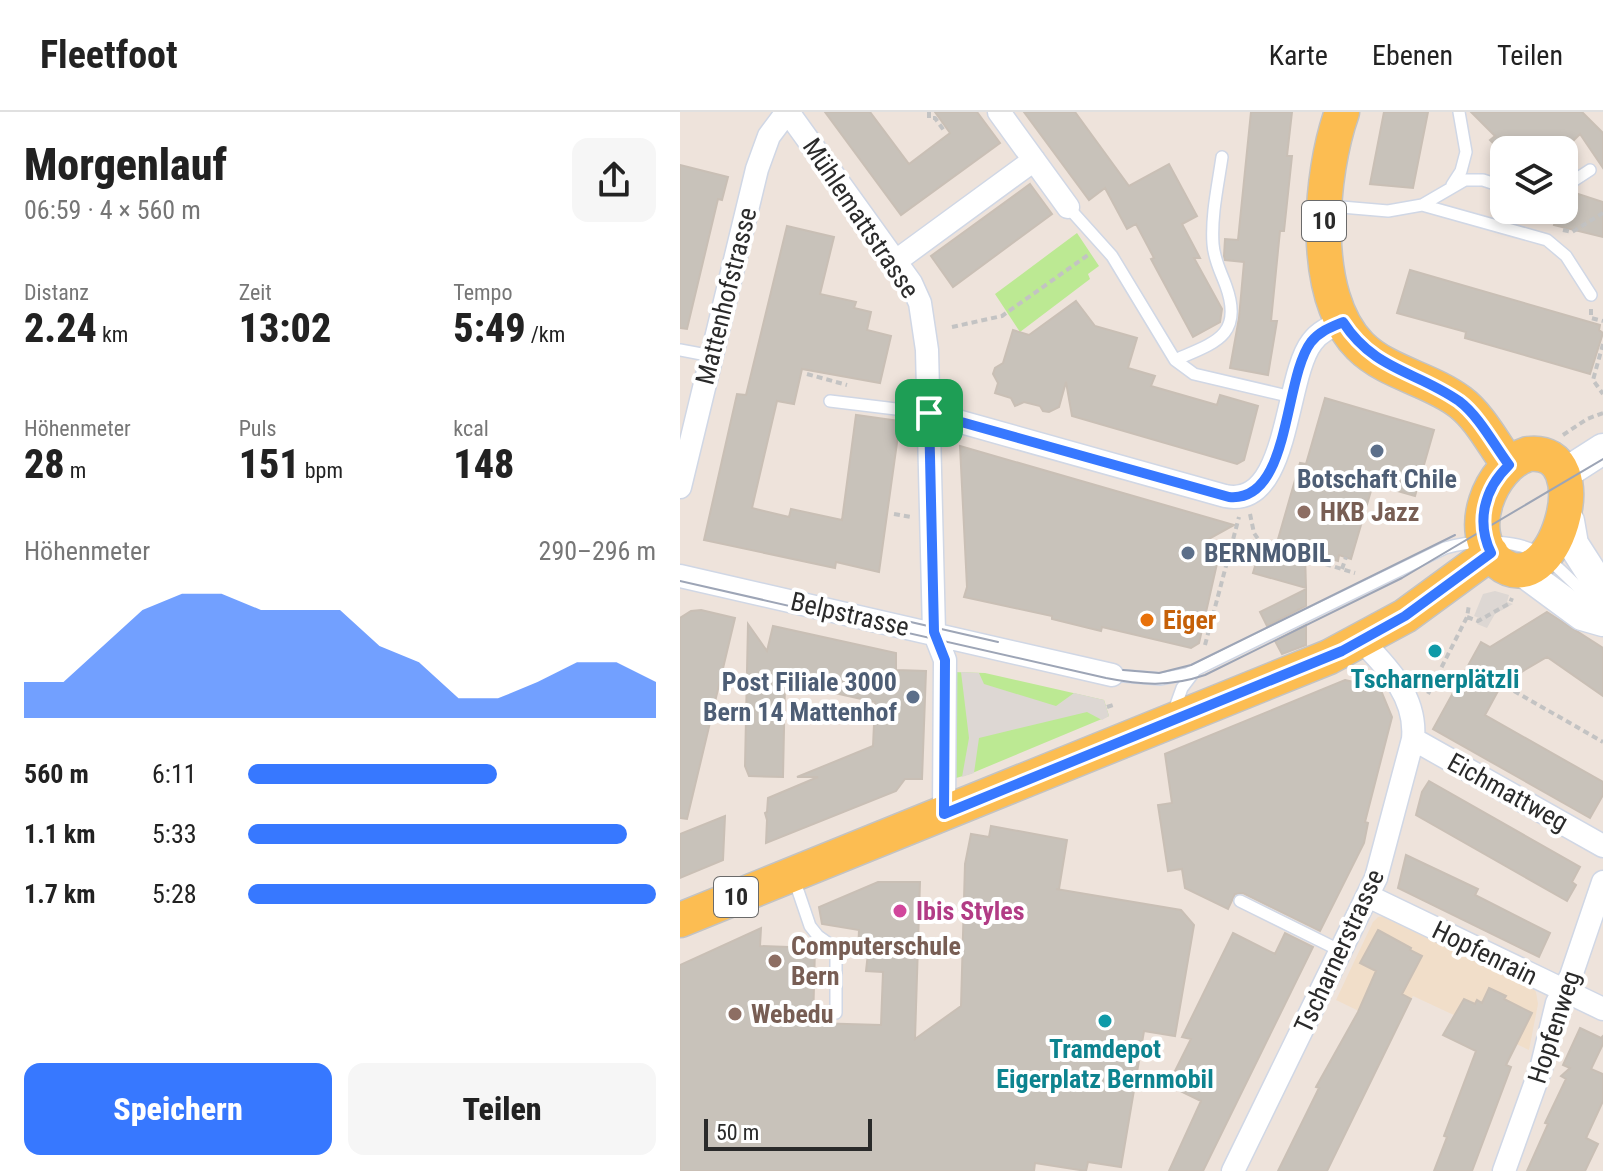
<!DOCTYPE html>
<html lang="de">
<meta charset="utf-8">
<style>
body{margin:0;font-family:"Roboto Condensed",sans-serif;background:#f6f6f6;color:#222;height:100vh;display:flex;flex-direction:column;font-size:30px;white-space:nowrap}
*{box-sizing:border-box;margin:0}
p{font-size:26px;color:#767676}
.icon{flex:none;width:44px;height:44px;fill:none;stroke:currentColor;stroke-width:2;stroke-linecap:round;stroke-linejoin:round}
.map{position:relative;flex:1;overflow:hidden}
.drawer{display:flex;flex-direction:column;background:#fff;width:680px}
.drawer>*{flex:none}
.fabs{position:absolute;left:810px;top:24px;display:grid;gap:16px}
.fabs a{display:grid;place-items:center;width:88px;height:88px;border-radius:16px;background:#fff;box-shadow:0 4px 12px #0003;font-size:40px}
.scale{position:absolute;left:24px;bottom:20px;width:168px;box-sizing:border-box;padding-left:8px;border:4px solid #2a2a2a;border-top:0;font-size:22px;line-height:28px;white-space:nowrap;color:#2a2a2a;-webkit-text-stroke:6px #fff;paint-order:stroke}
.pin{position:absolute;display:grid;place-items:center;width:68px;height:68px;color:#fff;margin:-34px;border-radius:16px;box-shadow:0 4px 12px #0006}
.round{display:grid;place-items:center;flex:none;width:84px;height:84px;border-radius:16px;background:#f6f6f6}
.summary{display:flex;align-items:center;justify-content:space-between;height:136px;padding:0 24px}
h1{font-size:44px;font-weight:800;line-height:60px}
.figures{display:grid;grid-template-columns:repeat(3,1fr);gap:12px;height:136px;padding:8px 24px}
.figures div{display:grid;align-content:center}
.figures b{font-size:40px;font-weight:800}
.figures small{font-size:22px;font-weight:400}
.figures p{font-size:22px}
.chart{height:224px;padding:16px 24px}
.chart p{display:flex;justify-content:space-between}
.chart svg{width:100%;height:144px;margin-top:8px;fill:#3778ff;opacity:.7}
.primary-button{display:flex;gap:16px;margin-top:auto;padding:16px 24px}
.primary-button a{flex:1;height:92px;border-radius:16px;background:#3778ff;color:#fff;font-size:32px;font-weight:800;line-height:92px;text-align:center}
.primary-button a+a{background:#f6f6f6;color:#222}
ul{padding:0 24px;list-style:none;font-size:26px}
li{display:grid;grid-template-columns:128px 96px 1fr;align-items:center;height:60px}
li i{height:20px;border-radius:10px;background:#3778ff}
header{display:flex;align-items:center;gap:48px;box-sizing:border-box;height:112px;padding:0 40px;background:#fff;border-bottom:2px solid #e0e0e0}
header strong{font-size:38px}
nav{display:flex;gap:44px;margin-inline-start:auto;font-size:28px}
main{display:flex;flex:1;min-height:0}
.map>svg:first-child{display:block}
.education{fill:#f1dec9}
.green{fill:#bce993}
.plaza{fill:#ddd7d3}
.building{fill:#c8c2ba;stroke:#c9bfb5;stroke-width:2}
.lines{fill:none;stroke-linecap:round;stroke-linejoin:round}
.lane-casing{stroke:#d0d7e5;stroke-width:14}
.street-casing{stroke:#d0d7e5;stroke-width:25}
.secondary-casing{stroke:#d0d7e5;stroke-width:33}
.primary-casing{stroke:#c3c3c3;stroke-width:37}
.path{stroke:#c3c3c3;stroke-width:4;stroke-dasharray:6 4;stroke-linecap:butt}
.lane{stroke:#fff;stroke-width:11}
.street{stroke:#fff;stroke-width:22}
.secondary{stroke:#fff;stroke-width:30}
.primary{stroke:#fcbd52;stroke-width:34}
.tram{stroke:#9da5b6;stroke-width:2}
.route-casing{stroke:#fff;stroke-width:16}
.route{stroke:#3778ff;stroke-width:10}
.service-dot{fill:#5c6f8a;stroke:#fff;stroke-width:3}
.education-dot{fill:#8d6e63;stroke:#fff;stroke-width:3}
.food-dot{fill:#e8710a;stroke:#fff;stroke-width:3}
.culture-dot{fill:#0f9aa8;stroke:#fff;stroke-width:3}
.hotel-dot{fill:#d1479c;stroke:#fff;stroke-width:3}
.labels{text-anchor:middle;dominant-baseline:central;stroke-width:8;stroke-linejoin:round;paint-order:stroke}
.shield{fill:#fff;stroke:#6a6a6a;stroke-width:2}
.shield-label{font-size:24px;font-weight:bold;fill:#2a2a2a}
.street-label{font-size:26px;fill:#2a2a2a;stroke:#fff}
.service-label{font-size:26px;font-weight:bold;fill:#4e5e75;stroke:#fff}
.education-label{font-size:26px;font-weight:bold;fill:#785e54;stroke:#fff;text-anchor:start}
.food-label{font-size:26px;font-weight:bold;fill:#c56008;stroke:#fff;text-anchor:start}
.culture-label{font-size:26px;font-weight:bold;fill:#0d838f;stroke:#fff}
.hotel-label{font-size:26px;font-weight:bold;fill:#b23c85;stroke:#fff;text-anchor:start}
</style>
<header>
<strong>Fleetfoot</strong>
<nav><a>Karte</a><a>Ebenen</a><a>Teilen</a></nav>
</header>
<main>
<section class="drawer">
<div class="summary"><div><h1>Morgenlauf</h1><p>06:59 · 4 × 560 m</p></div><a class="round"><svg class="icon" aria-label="share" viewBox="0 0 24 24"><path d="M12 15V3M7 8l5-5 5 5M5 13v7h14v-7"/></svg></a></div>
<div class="figures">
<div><p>Distanz</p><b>2.24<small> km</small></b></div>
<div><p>Zeit</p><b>13:02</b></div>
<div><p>Tempo</p><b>5:49<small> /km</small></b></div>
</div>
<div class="figures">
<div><p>Höhenmeter</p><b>28<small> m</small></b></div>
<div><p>Puls</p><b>151<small> bpm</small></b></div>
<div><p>kcal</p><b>148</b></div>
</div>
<div class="chart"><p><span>Höhenmeter</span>290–296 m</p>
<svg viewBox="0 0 160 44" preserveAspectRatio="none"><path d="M0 44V33L10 33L20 22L30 11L40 6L50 6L60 11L70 11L80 11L90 22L100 27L110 38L120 38L130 33L140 27L150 27L160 33V44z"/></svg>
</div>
<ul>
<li><b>560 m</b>6:11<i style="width:61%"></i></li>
<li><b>1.1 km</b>5:33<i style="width:93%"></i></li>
<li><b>1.7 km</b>5:28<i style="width:100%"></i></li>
</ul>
<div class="primary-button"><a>Speichern</a><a>Teilen</a></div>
</section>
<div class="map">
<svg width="923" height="1059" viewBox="0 0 923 1059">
<rect width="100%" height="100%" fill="#eee3db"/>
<path class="education" d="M705,804L852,875L856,880L858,892L849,938L733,884L716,917L656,888L693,810L698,805Z"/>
<path class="green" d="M397,121L419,154L408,162L410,167L340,220L315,182Z
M272,560L305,561L424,588L429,604L290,662L269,668Z"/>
<path class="plaza" d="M815,479L829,483L827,490L833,492L815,502L807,516L797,512L799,506L794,504L803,482Z
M281,560L299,561L304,572L376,594L394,581L424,588L429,604L422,608L407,600L299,626L294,661L282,665L289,626Z"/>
<path class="building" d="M145,0H190L229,52L270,21L255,0H297L320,31L221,103Z
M344,0H395L449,74L489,52L517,104L502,112L520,146H514L542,197L540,210L513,225L471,147L474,146L456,112L447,117L425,76L409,88Z
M571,0H612L607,44H612L604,119H600L591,209H597L588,263L550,256L559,206L564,150L545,148L544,144L545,127L558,128Z
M704,0H748L733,76L690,72Z
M791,0H902L923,21V56L900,22L884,38H820L810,28L815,24Z
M0,53L48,65L42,88L38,87L7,217L0,216Z
M350,72L372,102L273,175L251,144Z
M892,80L923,90V125L874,113L879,98H884V83Z
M107,114L154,125L140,182L176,190L174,196L191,200L187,218L211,224L200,271L122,257L114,292L97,289L72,396L109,405L111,397L162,408L176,303L220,309L199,460L156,450L155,456L24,428L57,282L66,283Z
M730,158L920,213L919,218L923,221L910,262L785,226L786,220L717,201Z
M396,189L415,214L457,226L448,256L475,264L471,274L537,293L540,283L578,294L564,348L557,352L392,304L386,270L379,295L369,300L363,299L360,294L344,290L335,294L331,286L315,281L318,271L313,262L315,256L323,251L333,218L349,223Z
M645,286L754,318L735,384L693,372L671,447L659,443L658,449L625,440L626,476L573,461L578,444L592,448L620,351L626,352Z
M280,334L554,413L525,429L541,434L519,531L511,536L422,515L421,519L372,507V504L284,485L287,475Z
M626,477V494L587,514L580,500Z
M21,498L55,506L7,707L0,706V506L11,499Z
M867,500L923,536V584L867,545L831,566L829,577L818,579L805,603L923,670V683L910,706L753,617L801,530L810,535Z
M68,512L87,539L93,514L216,541V558L246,559L242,667H225L216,679L86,731L87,708L85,701L87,700L88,686L138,665H117L193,634L195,590L105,570L103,665L69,664L65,654Z
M626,513V533L602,542L595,529Z
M665,568L700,576L712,605L685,710L688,711L684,731L640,819L563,781L555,782L548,797L505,776L502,757L488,759L478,693L492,691L485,642Z
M749,669L900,755L892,770L896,773L887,789L736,703L742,680Z
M45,704L43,748L0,766V722Z
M311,714L387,728L379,777H376L501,798L514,813L495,924L464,919L441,1055L408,1050L406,1059L355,1051L354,1059H0V853L81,816L80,834L135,836L133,911L201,913L203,860L186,859L188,841H178L179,818L142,812L139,795L198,770H240L235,927L281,894L285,752L291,722L309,725Z
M726,743L798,777L795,783L870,821L859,845L718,776Z
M698,818L731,836L730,838L742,844L722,882L731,887L647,1059H598L639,976L636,975L678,900L696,859L680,851Z
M553,821L595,842L605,821L633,835L523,1059H489L521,989L488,973L511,927L502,925Z
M809,876L826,884L824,887L852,901L826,953L831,955L792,1059H754L767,1025L764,1024L796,939L763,923L784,887L795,892L797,888L802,891Z
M900,916L921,926L923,924V932L911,957L923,962V989L906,1026L918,1032L905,1059H847L868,1012L865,1011L886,967L881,964L890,956L883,953Z"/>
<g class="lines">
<g class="lane-casing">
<path id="lane" d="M772,73L781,59L786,40L779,0
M884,75L910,58
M742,93L867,128L886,144L911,183
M650,94L708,99L742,93L785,68H803L824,75
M388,95L432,144L495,248L514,262L612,285
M0,238L32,244
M495,248C534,231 564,224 546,174C541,160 534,148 533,132C531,103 538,73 542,45
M150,289L249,301
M432,563L481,567L507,562L765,436C795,427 842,426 868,447C887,463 904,482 923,499
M493,601L502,576L514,560
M114,767L130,814L138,824L152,834L156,844V901
M560,789L661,839"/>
</g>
<g class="street-casing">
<path id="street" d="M108,0L231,171L240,191L247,238L254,520L265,548L264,702
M319,0L388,95
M216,149L354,48
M249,301L545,384C610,397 604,266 632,230C640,219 651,215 663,210
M0,375L77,57L89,24L107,0
M0,464L432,563
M733,627L923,734
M688,784L923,897
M553,1059L696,766L733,627C737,585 708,556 682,529
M824,1059L862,953L877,891L891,864L923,770"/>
</g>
<g class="secondary-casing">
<path id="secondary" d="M887,360L923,337
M889,409L893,432L923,479
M841,458L902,503L923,509"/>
</g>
<g class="primary-casing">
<path id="primary" d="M662,0C640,62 629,183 680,234C707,261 750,267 780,290C800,305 814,333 829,353
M848,342C923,333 873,497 818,450C784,421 810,354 848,342Z
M0,808L649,545L725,504L811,441"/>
</g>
<path class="path" d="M249,0V6H255L265,20
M861,98L865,111
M883,118L892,120L923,101
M911,197V206L923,209
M272,215L322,204L408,143
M923,232L913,268L923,282
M127,262L167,273
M883,323L907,307L923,301
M214,402L231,405
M570,402L574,421L582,433L675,461
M662,457L666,445
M787,505L798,509L830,491L832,486
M525,533L559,405
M834,579L923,630
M748,582L787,505L789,493
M427,595L436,592"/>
<use href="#lane" class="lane"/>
<use href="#street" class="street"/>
<use href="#secondary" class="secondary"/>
<use href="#primary" class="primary"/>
<path class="tram" d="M0,469L426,566C461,573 490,575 525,563L722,466L923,347
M139,489L318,530
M443,558L479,561L511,553L775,423"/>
</g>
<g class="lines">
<g class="route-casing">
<path id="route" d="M663,210C694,258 736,259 779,289C799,304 814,333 829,353C804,377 796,410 811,441L725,504L662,539L264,702L265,548L254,520L249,301L549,385C611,391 603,267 631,230C640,219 651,215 663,210Z"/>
</g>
<use href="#route" class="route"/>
</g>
<g class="service-dot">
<circle cx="697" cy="339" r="8"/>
<circle cx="508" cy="441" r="8"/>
<circle cx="233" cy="585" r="8"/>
</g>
<g class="education-dot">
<circle cx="624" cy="400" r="8"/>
<circle cx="95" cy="849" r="8"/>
<circle cx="55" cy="902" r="8"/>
</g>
<circle class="food-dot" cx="467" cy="508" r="8"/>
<g class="culture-dot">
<circle cx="755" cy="539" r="8"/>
<circle cx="425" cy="909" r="8"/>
</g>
<circle class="hotel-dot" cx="220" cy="799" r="8"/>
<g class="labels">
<g class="shield">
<rect x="622" y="89" width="44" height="40" rx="6"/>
<rect x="34" y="765" width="44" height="40" rx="6"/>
</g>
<g class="shield-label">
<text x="644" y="109">10</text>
<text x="56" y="785">10</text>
</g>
<g class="street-label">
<text transform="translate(181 106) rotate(56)">Mühlemattstrasse</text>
<text transform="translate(46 184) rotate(-76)">Mattenhofstrasse</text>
<text transform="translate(170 502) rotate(13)">Belpstrasse</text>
<text transform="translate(828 680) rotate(29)">Eichmattweg</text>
<text transform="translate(659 839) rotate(-65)">Tscharnerstrasse</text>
<text transform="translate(805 841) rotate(26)">Hopfenrain</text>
<text transform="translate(874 915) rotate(-72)">Hopfenweg</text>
</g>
<g class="service-label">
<text x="697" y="367">Botschaft Chile</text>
<text x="524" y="441" text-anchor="start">BERNMOBIL</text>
<text x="217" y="570" text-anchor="end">Post Filiale 3000<tspan x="217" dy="30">Bern 14 Mattenhof</tspan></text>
</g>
<g class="education-label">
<text x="640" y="400">HKB Jazz</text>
<text x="111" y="834">Computerschule<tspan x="111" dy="30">Bern</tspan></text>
<text x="71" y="902">Webedu</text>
</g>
<g class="food-label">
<text x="483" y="508">Eiger</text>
</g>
<g class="culture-label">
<text x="755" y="567">Tscharnerplätzli</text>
<text x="425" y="937">Tramdepot<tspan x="425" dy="30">Eigerplatz Bernmobil</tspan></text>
</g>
<g class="hotel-label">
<text x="236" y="799">Ibis Styles</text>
</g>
</g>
</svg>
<div class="fabs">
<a><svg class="icon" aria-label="layers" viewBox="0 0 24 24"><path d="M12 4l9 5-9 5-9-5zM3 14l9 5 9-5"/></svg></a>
</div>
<div class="scale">50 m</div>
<div class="pin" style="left:249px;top:301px;background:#1e9e55"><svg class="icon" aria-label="arrive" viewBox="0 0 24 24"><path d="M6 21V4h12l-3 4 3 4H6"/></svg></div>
</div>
</main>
